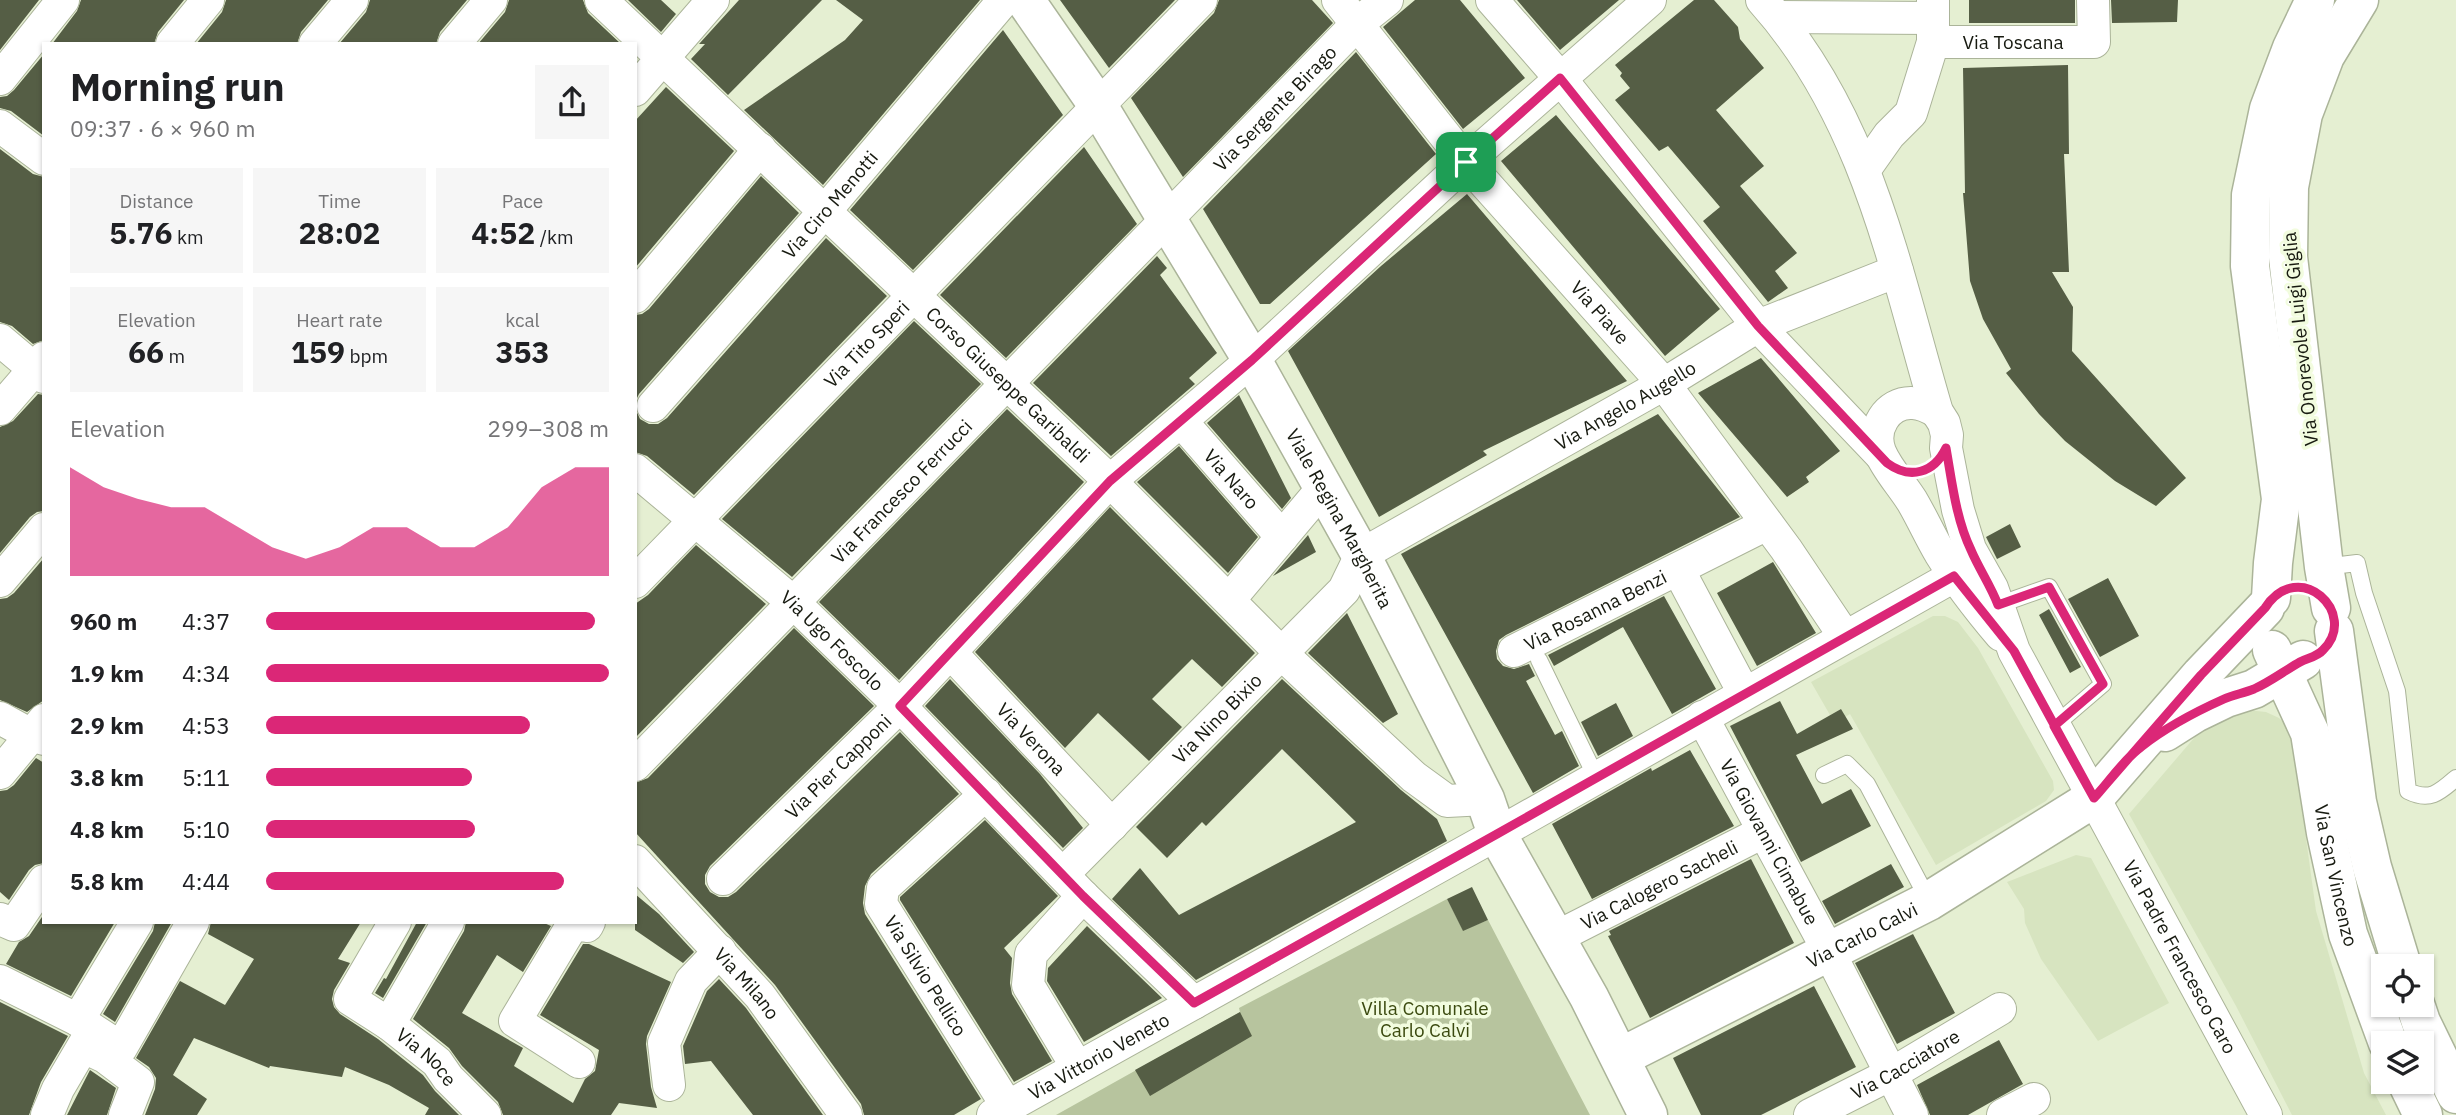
<!DOCTYPE html>
<meta charset="utf-8">
<style>
body{margin:0;font-family:"IBM Plex Sans",sans-serif;background:#f6f6f6;color:#202124;height:100vh;display:flex;flex-direction:column;font-size:26px;white-space:nowrap}
*{box-sizing:border-box;margin:0}
p{font-size:23px;color:#757577}
.icon{flex:none;width:38px;height:38px;fill:none;stroke:currentColor;stroke-width:2;stroke-linecap:round;stroke-linejoin:round}
.map{position:relative;flex:1;overflow:hidden}
.side{position:absolute;left:42px;top:42px;width:595px;height:882px;display:flex;flex-direction:column;background:#fff;border-radius:0px;box-shadow:0 2px 5px #0004}
.side>*{flex:none}
.fabs{position:absolute;left:2371px;top:954px;display:grid;gap:14px}
.fabs a{display:grid;place-items:center;width:63px;height:63px;border-radius:0px;background:#fff;box-shadow:0 2px 5px #0004;font-size:35px}
.pin{position:absolute;display:grid;place-items:center;width:60px;height:60px;color:#fff;margin:-30px;border-radius:14px;box-shadow:0 4px 10px #0006}
.round{display:grid;place-items:center;flex:none;width:74px;height:74px;border-radius:0px;background:#f6f6f6}
.head{display:flex;align-items:center;justify-content:space-between;height:119px;padding:0 28px}
h1{font-size:38px;font-weight:800;line-height:52px}
.figures{display:grid;grid-template-columns:repeat(3,1fr);gap:10px;height:119px;padding:7px 28px}
.figures div{display:grid;align-content:center;border-radius:0px;background:#f6f6f6;text-align:center}
.figures b{font-size:30px;font-weight:800}
.figures small{font-size:19px;font-weight:400}
.figures p{font-size:19px}
.chart{height:196px;padding:14px 28px}
.chart p{display:flex;justify-content:space-between}
.chart svg{width:100%;height:126px;margin-top:7px;fill:#db2777;opacity:.7}
ul{padding:0 28px;list-style:none;font-size:23px}
li{display:grid;grid-template-columns:112px 84px 1fr;align-items:center;height:52px}
li i{height:18px;border-radius:9px;background:#db2777}
.map>svg:first-child{display:block}
.built{fill:#d7e4c0}
.green{fill:#b7c49e}
.building{fill:#555e45}
.lines{fill:none;stroke-linecap:round;stroke-linejoin:round}
.service-casing{stroke:#abb499;stroke-width:18}
.minor-casing{stroke:#abb499;stroke-width:34}
.tertiary-casing{stroke:#abb499;stroke-width:41}
.secondary-casing{stroke:#abb499;stroke-width:41}
.service{stroke:#fff;stroke-width:16}
.minor{stroke:#fff;stroke-width:32}
.tertiary{stroke:#fff;stroke-width:38}
.secondary{stroke:#fff;stroke-width:38}
.route-casing{stroke:#fff;stroke-width:14}
.route{stroke:#db2777;stroke-width:9}
.labels{text-anchor:middle;dominant-baseline:central;stroke-width:7;stroke-linejoin:round;paint-order:stroke}
.street-label{font-size:19px;fill:#171a10;stroke:#f2fcdf}
.park-label{font-size:19px;fill:#3b4a0f;stroke:#f2fcdf}
</style>
<div class="map">
<svg width="2456" height="1115" viewBox="0 0 2456 1115">
<rect width="100%" height="100%" fill="#e5efd2"/>
<path class="built" d="M1933,616H1945L1958,622L1978,648L2053,781L2054,790L2046,801L1936,865L1850,714L1845,717L1841,709L1830,715L1811,682Z
M2247,710L2266,712L2279,718L2291,729L2316,911L2364,1073L2386,1115H2292L2236,1006L2129,814L2200,731L2218,720Z
M2076,855L2091,858L2169,1003L2098,1041L2041,959L2025,923L2024,909L2007,882Z"/>
<path class="green" d="M1447,899L1463,930L1488,920L1590,1115H1056L1240,1012L1239,1008Z"/>
<path class="building" d="M0,0H39L0,50Z
M81,0H184L158,32L154,44H52L77,11Z
M226,0H328L301,32L297,44H196L222,12Z
M370,0H467L440,32L436,44H339L366,12Z
M509,0H583L588,13L621,44H478L505,12Z
M628,0H661L676,14L661,32Z
M739,0H822L728,95L691,59L705,44H699Z
M836,0H980L823,185L744,110L845,40L863,20Z
M1060,0H1175L1109,68Z
M1219,0H1312L1333,23L1183,177L1131,98L1214,13Z
M1415,0H1460L1525,78L1463,129L1383,27Z
M1517,0H1619L1560,50Z
M1694,0H1714L1738,27L1740,39L1764,68L1716,110L1764,166L1740,186L1797,253L1775,271L1788,288L1768,302L1703,221L1720,207L1668,146L1659,151L1615,100L1630,88L1620,76L1622,73L1615,65Z
M1969,0H2075V23H1969Z
M2111,0H2178L2177,22L2112,23Z
M1003,30L1063,115L913,270L850,210Z
M1356,52L1436,154L1270,304H1260L1203,209Z
M44,54V136L11,111L0,108V97L7,96L14,90Z
M2068,65L2069,154H2064L2069,272H2052L2073,307L2072,351L2186,478L2156,506L2115,481L2065,441L2039,414L2006,373L2011,369L1983,319L1970,281L1963,193H1965L1963,68Z
M666,87L734,151L635,268V121Z
M1556,115L1720,309L1665,356L1501,161Z
M1084,147L1137,224L1006,358L940,295Z
M0,149L33,174L44,177V340L33,344L12,326L0,322Z
M761,176L799,213L639,394L635,402V315L642,314L649,309Z
M1467,194L1627,381L1483,451L1487,455L1379,517L1288,351L1381,266Z
M826,238L887,296L694,495L647,456L635,452V408L640,419L649,424H658L667,418Z
M1157,256L1167,268L1160,275L1217,353L1189,378L1195,384L1111,456L1033,383Z
M914,321L981,384L792,577L722,519Z
M1761,358L1840,451L1806,477L1809,482L1787,497L1698,393Z
M38,394L44,395V511L37,512L30,517L0,553V427L13,421Z
M1239,395L1291,498L1282,509L1207,423Z
M1007,409L1084,482L899,680L819,602Z
M1658,414L1740,517L1506,635L1499,640L1496,651L1497,659L1503,666L1514,669L1529,664L1535,676L1526,681L1555,735L1562,731L1579,766L1533,793L1401,554Z
M1179,446L1258,537L1228,573L1137,482Z
M1110,507L1255,653L1222,687L1192,659L1152,699L1182,727L1149,761L1098,713L1065,748L975,652Z
M2010,524L2021,547L1997,559L1986,537Z
M1308,535L1316,552L1273,576Z
M696,545L766,604L635,738V604L648,595Z
M44,558V700L27,712L0,700V599L7,598L14,593Z
M1773,562L1816,633L1757,666L1717,593Z
M2108,578L2139,636L2100,657L2068,599Z
M1664,596L1716,689L1672,714L1623,627L1554,666L1548,655Z
M2049,609L2081,667L2070,673L2039,615Z
M1347,613L1398,714L1383,723L1308,653Z
M794,628L874,706L710,866L705,875V884L710,892L719,897H728L736,892L900,732L959,794L871,874L865,886L863,903L865,914L981,1099L954,1115H864L861,1104L775,985L635,832V783L648,778Z
M950,679L1040,774L1083,828L1063,848L925,706Z
M1282,679L1401,790L1437,819L1447,841L1196,980L1112,899L1140,868L1179,915L1356,822L1282,749L1206,826L1202,822L1167,858L1136,827Z
M1780,701L1797,734L1841,709L1853,729L1796,755L1822,804L1851,789L1871,826L1801,862L1730,726Z
M1616,703L1633,736L1598,756L1581,722Z
M1690,750L1734,826L1592,899L1552,824L1651,768L1652,771Z
M36,758L44,763V863L35,865L29,870L9,900L0,892V791L7,790L14,785Z
M985,820L1058,896L1004,948L1012,958L1010,983L1012,994L1052,1061L1014,1082L900,900V897Z
M1751,859L1794,943L1650,1018L1608,936L1611,935L1609,931Z
M1891,864L1904,887L1835,924L1822,901Z
M1472,887L1488,920L1463,931L1447,899Z
M635,894L659,914L694,952L683,963L635,930Z
M44,914V922H115L71,996L6,964L19,942L29,936Z
M155,922H172L115,1022L103,1014L153,931Z
M211,922H361L338,959L350,963L334,990L332,999L334,1007L340,1014L378,1039L423,1075L435,1091L459,1115H425L429,1108L389,1085L345,1067L342,1077L270,1066L269,1068L194,1038L173,1075L207,1099L197,1115H145L155,1089L156,1078L149,1067L136,1058L180,981L225,1005L254,959L208,934Z
M417,922H427L383,998L375,993L384,978L386,979Z
M466,922L544,923L551,926L523,972L497,955L462,1013L523,1048L514,1066L573,1103L585,1079L595,1071L599,1050L540,1015L583,944H589L671,982L647,1036L646,1044L651,1087L657,1108L619,1103L611,1115H503L498,1102L462,1066L449,1048L413,1019L464,931Z
M1087,926L1162,998L1084,1042L1047,981L1048,968Z
M1913,934L1955,1013L1897,1044L1855,963Z
M719,979L746,1008L823,1115H753L711,1061L685,1064L683,1046L707,991Z
M1814,986L1856,1067L1761,1115H1701L1673,1058Z
M0,1002L68,1036L41,1082L29,1115H0Z
M1240,1012L1252,1036L1150,1096L1135,1070Z
M1999,1040L2023,1084L1968,1115H1930L1917,1085Z
M90,1070L116,1088L107,1115H67Z"/>
<g class="lines">
<g class="service-casing">
<path id="service" d="M2324,567L2357,563L2364,593L2397,691L2408,791C2430,802 2440,792 2456,778
M1998,605L2049,587L2103,684L2054,726
M1539,660L1596,777
M1824,775L1847,764L1867,784L1929,901"/>
</g>
<g class="minor-casing">
<g id="minor">
<path id="s1" d="M601,0L1110,481L1281,653L1414,777L1447,801L1485,799"/>
<path id="s2" d="M1338,0L1466,162L1664,384L1786,549L1845,637"/>
<path d="M1492,0L1560,78L1758,326L1880,454"/>
<path id="s3" d="M1762,0C1867,117 1894,266 1937,412L1944,423L1947,435L1946,448L1958,510L1970,549L1992,588L2014,651L2266,1115"/>
<path d="M1777,17L1932,18"/>
<path id="s4" d="M1933,42H2094L2093,0"/>
<path d="M172,44L208,0"/>
<path d="M315,44L352,0"/>
<path d="M454,44L491,0"/>
<path d="M0,79L63,0"/>
<path d="M635,90L713,0"/>
<path d="M0,126L44,159"/>
<path d="M1865,169L1889,135L1911,113L1933,42V0"/>
<path d="M635,297L760,149"/>
<path d="M0,340L44,377"/>
<path id="s5" d="M653,406L825,211L1004,0"/>
<path d="M0,409L44,358"/>
<path d="M1937,412C1929,407 1922,403 1912,403C1887,402 1871,429 1880,452C1887,469 1902,485 1912,501C1922,518 1930,536 1940,553C1958,582 1979,609 2001,635"/>
<path id="s6" d="M1181,421L1282,537"/>
<path id="s7" d="M635,470L794,603L900,706L1083,896L1194,1003"/>
<path d="M1678,569L1744,693"/>
<path d="M0,581L44,529"/>
<path id="s8" d="M635,582L1201,0"/>
<path d="M1229,600L1323,488"/>
<path id="s9" d="M1514,651L1767,524"/>
<path id="s10" d="M950,652L1112,825"/>
<path id="s11" d="M1702,717L1829,952L1912,1115"/>
<path d="M0,718L31,735L44,739"/>
<path id="s12" d="M635,765L1357,24L1387,0"/>
<path d="M0,773L44,720"/>
<path id="s13" d="M986,794L883,888L881,904L1007,1106"/>
<path id="s14" d="M635,861L760,996L846,1115"/>
<path id="s15" d="M1063,874L1344,590L1361,555L1664,384L1758,326L1897,271"/>
<path id="s16" d="M723,879L900,706L1110,481L1252,360L1466,162L1650,0"/>
<path d="M0,919L14,925L44,881"/>
<path id="s17" d="M448,922L389,1024L437,1062L448,1078L485,1115"/>
<path id="s18" d="M1555,938L1763,832"/>
<path d="M0,981L78,1020L121,1048L193,922"/>
<path d="M78,1020L137,922"/>
<path d="M389,1024L350,999L395,922"/>
<path d="M84,1047L105,1057L138,1082L125,1115"/>
<path d="M579,1062L515,1021L573,924L587,926L589,922"/>
<path d="M1077,1067L1028,985L1031,954L1083,896"/>
<path d="M669,1085L664,1043L691,981L720,951"/>
<path d="M47,1115L58,1089L92,1031"/>
<path id="s19" d="M993,1115L1497,834L1954,576"/>
<path id="s20" d="M1810,1115L1891,1074L2000,1009"/>
<path d="M2003,1115L2034,1099"/>
</g>
</g>
<g class="tertiary-casing">
<g id="tertiary">
<path id="s21" d="M1025,0L1097,104L1252,360L1361,555L1485,799L1497,834L1589,997L1648,1115"/>
<path d="M2165,732L2195,713L2226,698L2254,689L2303,660"/>
<path id="s22" d="M1621,1057L1929,901L2094,798L2201,675L2265,608"/>
</g>
</g>
<g class="secondary-casing">
<g id="secondary">
<path d="M2271,598L2273,563L2281,499L2250,266L2251,195L2269,109L2292,48L2315,0"/>
<path d="M2331,608L2324,567L2288,257L2289,187L2303,114L2325,56L2359,0"/>
<path d="M2334,631L2357,802L2372,867L2402,966"/>
<path id="s23" d="M2272,650L2310,733L2326,833L2348,934L2388,1043"/>
<path d="M2415,1004L2421,1022L2456,1094"/>
<path d="M2407,1082L2423,1115"/>
</g>
</g>
<use href="#service" class="service"/>
<use href="#minor" class="minor"/>
<use href="#tertiary" class="tertiary"/>
<use href="#secondary" class="secondary"/>
</g>
<g class="lines">
<g class="route-casing">
<path id="route" d="M1466,162L1252,360L1110,481L900,706L1083,896L1194,1003L1497,834L1954,576L2014,651L2094,798C2109,782 2123,760 2141,747C2165,728 2195,712 2224,699C2233,695 2244,693 2254,689C2270,682 2284,671 2300,662C2307,658 2317,657 2323,650C2360,614 2299,556 2265,608L2201,675L2094,798L2054,726L2103,684L2049,587L1998,605C1991,586 1979,569 1971,550C1956,519 1952,482 1946,448C1934,473 1910,480 1887,463L1758,326L1560,78L1466,162"/>
</g>
<use href="#route" class="route"/>
</g>
<g class="labels">
<g class="street-label">
<text stroke="none"><textPath href="#s4" startOffset="80">Via Toscana</textPath></text>
<text stroke="none"><textPath href="#s12" startOffset="917">Via Sergente Birago</textPath></text>
<text stroke="none"><textPath href="#s5" startOffset="268">Via Ciro Menotti</textPath></text>
<text stroke="none"><textPath href="#s2" startOffset="408">Via Piave</textPath></text>
<text transform="translate(2300 339) rotate(-96)">Via Onorevole Luigi Giglia</text>
<text stroke="none"><textPath href="#s8" startOffset="332">Via Tito Speri</textPath></text>
<text stroke="none"><textPath href="#s1" startOffset="560">Corso Giuseppe Garibaldi</textPath></text>
<text stroke="none"><textPath href="#s15" startOffset="742">Via Angelo Augello</textPath></text>
<text stroke="none"><textPath href="#s6" startOffset="77">Via Naro</textPath></text>
<text stroke="none"><textPath href="#s12" startOffset="382">Via Francesco Ferrucci</textPath></text>
<text stroke="none"><textPath href="#s21" startOffset="607">Viale Regina Margherita</textPath></text>
<text stroke="none"><textPath href="#s9" startOffset="91">Via Rosanna Benzi</textPath></text>
<text stroke="none"><textPath href="#s7" startOffset="261">Via Ugo Foscolo</textPath></text>
<text stroke="none"><textPath href="#s15" startOffset="219">Via Nino Bixio</textPath></text>
<text stroke="none"><textPath href="#s10" startOffset="119">Via Verona</textPath></text>
<text stroke="none"><textPath href="#s16" startOffset="161">Via Pier Capponi</textPath></text>
<text stroke="none"><textPath href="#s11" startOffset="142">Via Giovanni Cimabue</textPath></text>
<text stroke="none"><textPath href="#s23" startOffset="236">Via San Vincenzo</textPath></text>
<text stroke="none"><textPath href="#s18" startOffset="117">Via Calogero Sacheli</textPath></text>
<text stroke="none"><textPath href="#s22" startOffset="270">Via Carlo Calvi</textPath></text>
<text stroke="none"><textPath href="#s3" startOffset="1054">Via Padre Francesco Caro</textPath></text>
<text stroke="none"><textPath href="#s13" startOffset="240">Via Silvio Pellico</textPath></text>
<text stroke="none"><textPath href="#s14" startOffset="166">Via Milano</textPath></text>
<text stroke="none"><textPath href="#s19" startOffset="121">Via Vittorio Veneto</textPath></text>
<text stroke="none"><textPath href="#s17" startOffset="168">Via Noce</textPath></text>
<text stroke="none"><textPath href="#s20" startOffset="108">Via Cacciatore</textPath></text>
</g>
<g class="park-label">
<text x="1425" y="1008">Villa Comunale<tspan x="1425" dy="22">Carlo Calvi</tspan></text>
</g>
</g>
</svg>
<div class="fabs">
<a><svg class="icon" aria-label="locate" viewBox="0 0 24 24"><circle cx="12" cy="12" r="6"/><path d="M12 2v4M12 18v4M2 12h4M18 12h4"/></svg></a>
<a><svg class="icon" aria-label="layers" viewBox="0 0 24 24"><path d="M12 4l9 5-9 5-9-5zM3 14l9 5 9-5"/></svg></a>
</div>
<div class="pin" style="left:1466px;top:162px;background:#1e9e55"><svg class="icon" aria-label="arrive" viewBox="0 0 24 24"><path d="M6 21V4h12l-3 4 3 4H6"/></svg></div>
<section class="side">
<div class="head"><div><h1>Morning run</h1><p>09:37 · 6 × 960 m</p></div><a class="round"><svg class="icon" aria-label="share" viewBox="0 0 24 24"><path d="M12 15V3M7 8l5-5 5 5M5 13v7h14v-7"/></svg></a></div>
<div class="figures">
<div><p>Distance</p><b>5.76<small> km</small></b></div>
<div><p>Time</p><b>28:02</b></div>
<div><p>Pace</p><b>4:52<small> /km</small></b></div>
</div>
<div class="figures">
<div><p>Elevation</p><b>66<small> m</small></b></div>
<div><p>Heart rate</p><b>159<small> bpm</small></b></div>
<div><p>kcal</p><b>353</b></div>
</div>
<div class="chart"><p><span>Elevation</span>299–308 m</p>
<svg viewBox="0 0 160 44" preserveAspectRatio="none"><path d="M0 44V6L10 13L20 17L30 20L40 20L50 27L60 34L70 38L80 34L90 27L100 27L110 34L120 34L130 27L140 13L150 6L160 6V44z"/></svg>
</div>
<ul>
<li><b>960 m</b>4:37<i style="width:96%"></i></li>
<li><b>1.9 km</b>4:34<i style="width:100%"></i></li>
<li><b>2.9 km</b>4:53<i style="width:77%"></i></li>
<li><b>3.8 km</b>5:11<i style="width:60%"></i></li>
<li><b>4.8 km</b>5:10<i style="width:61%"></i></li>
<li><b>5.8 km</b>4:44<i style="width:87%"></i></li>
</ul>
</section>
</div>
